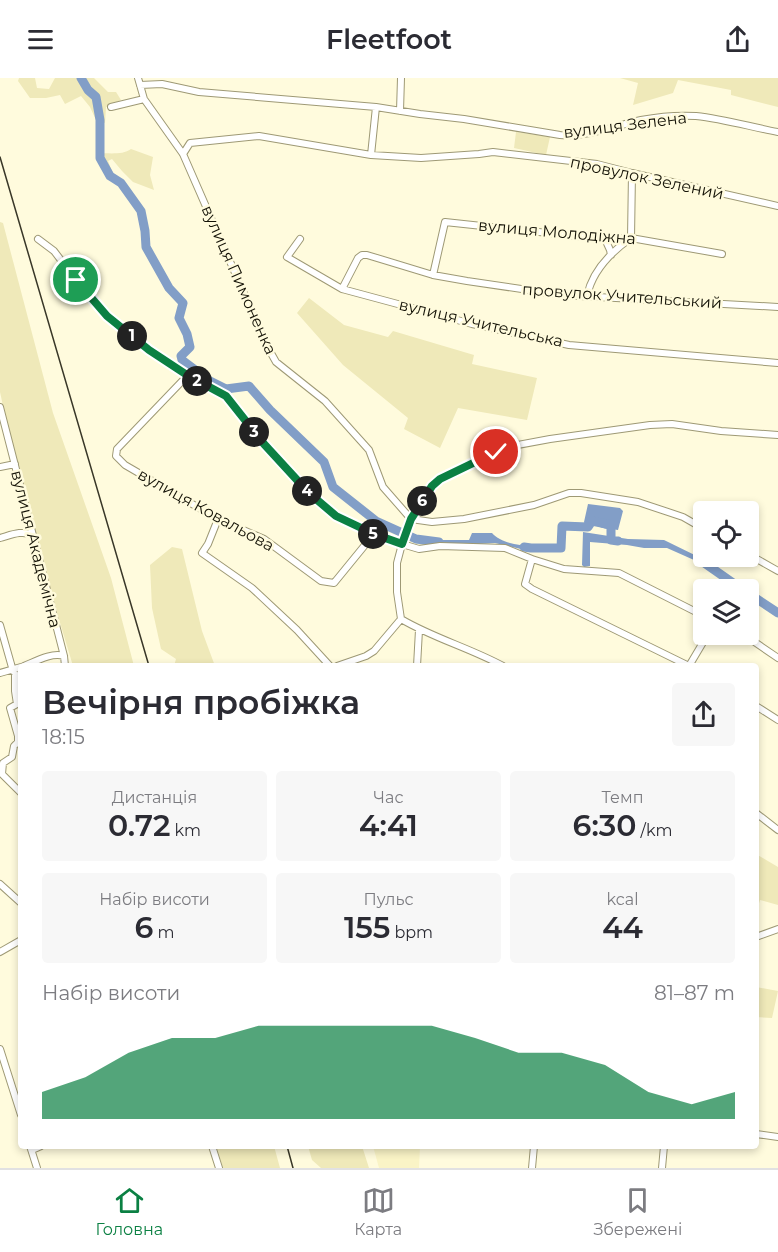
<!DOCTYPE html>
<html lang="uk">
<meta charset="utf-8">
<style>
body{margin:0;font-family:Montserrat,sans-serif;background:#f7f7f7;color:#2b2b33;height:100vh;display:flex;flex-direction:column;font-size:22px;white-space:nowrap}
*{box-sizing:border-box;margin:0}
p{font-size:20px;color:#7c7c81}
.icon{flex:none;width:33px;height:33px;fill:none;stroke:currentColor;stroke-width:2;stroke-linecap:round;stroke-linejoin:round}
.map{position:relative;flex:1;overflow:hidden}
.drawer{position:absolute;left:18px;top:585px;width:741px;height:486px;display:flex;flex-direction:column;background:#fff;border-radius:6px;box-shadow:0 3px 9px #0003}
.drawer>*{flex:none}
.fabs{position:absolute;left:693px;top:423px;display:grid;gap:12px}
.fabs a{display:grid;place-items:center;width:66px;height:66px;border-radius:6px;background:#fff;box-shadow:0 3px 9px #0003;font-size:30px}
.pin{position:absolute;display:grid;place-items:center;width:51px;height:51px;color:#fff;margin:-26px;border:3px solid #fff;border-radius:50%;box-shadow:0 2px 6px #0007}
.km{position:absolute;width:30px;height:30px;margin:-15px;border-radius:50%;background:#222;color:#fff;font-size:16px;line-height:30px;text-align:center}
.round{display:grid;place-items:center;flex:none;width:63px;height:63px;border-radius:6px;background:#f7f7f7}
.summary{display:flex;align-items:center;justify-content:space-between;height:102px;padding:0 24px}
h1{font-size:33px;font-weight:600;line-height:45px}
.figures{display:grid;grid-template-columns:repeat(3,1fr);gap:9px;height:102px;padding:6px 24px}
.figures div{display:grid;align-content:center;border-radius:6px;background:#f7f7f7;text-align:center}
.figures b{font-size:30px;font-weight:600}
.figures small{font-size:16px;font-weight:400}
.figures p{font-size:16px}
.chart{height:168px;padding:12px 24px}
.chart p{display:flex;justify-content:space-between}
.chart svg{width:100%;height:108px;margin-top:6px;fill:#0b8043;opacity:.7}
header{display:flex;justify-content:space-between;align-items:center;height:78px;padding:0 24px;background:#fff;font-size:27px;font-weight:600}
.tabs{display:flex;justify-content:space-around;align-items:center;height:84px;border-top:2px solid #e1e1e2;background:#fff;font-size:16px;color:#7c7c81}
.tabs a{display:grid;justify-items:center;gap:3px}
.tabs .current{color:#0b8043}
.map>svg:first-child{display:block}
.built{fill:#faf4c6}
.green{fill:#efe9b9}
.water{fill:#829ec7}
.lines{fill:none;stroke-linecap:round;stroke-linejoin:round}
.river{stroke:#829ec7;stroke-width:9}
.minor-casing{stroke:#9e9975;stroke-width:8}
.minor{stroke:#fff;stroke-width:6}
.rail{stroke:#393728;stroke-width:1.5}
.route-casing{stroke:#fff;stroke-width:12}
.route{stroke:#0b8043;stroke-width:8}
.labels{text-anchor:middle;dominant-baseline:central;stroke-width:5;stroke-linejoin:round;paint-order:stroke}
.street-label{font-size:16px;fill:#141206;stroke:#fffbdd}
</style>
<header><svg class="icon" aria-label="menu" viewBox="0 0 24 24"><path d="M4 6h16M4 12h16M4 18h16"/></svg>Fleetfoot<svg class="icon" aria-label="share" viewBox="0 0 24 24"><path d="M12 15V3M7 8l5-5 5 5M5 13v7h14v-7"/></svg></header>
<div class="map">
<svg width="778" height="1090" viewBox="0 0 778 1090">
<rect width="100%" height="100%" fill="#fffbdd"/>
<path class="built" d="M373,1068H420L419,1090H379Z"/>
<path class="green" d="M19,0H35L37,10L49,11L55,0H94L108,14H116L121,22L106,29L105,45L96,42L90,29L81,18L65,26L60,17L46,20H30L18,3Z
M620,0H778V29L731,17V12L678,2L673,15L633,27L638,5Z
M516,54L550,59L546,77L514,70Z
M131,71L153,79L150,97L154,112L133,104L122,93L112,81L108,83L114,98L105,96L96,76C107,74 122,78 131,71Z
M0,144L3,145L53,335L111,500L134,588H73L23,421L0,314Z
M309,220L344,247L388,259L393,253L474,277L472,286L537,300L527,342L458,330L440,370L404,351L408,340L343,287L297,235Z
M172,469L182,471L202,553L215,588H174L176,581L161,571L152,530L150,487Z
M756,776L778,789V827L760,822L757,832H756Z
M756,909L778,913L772,940L756,939Z
M216,1068H274L280,1090H223Z
M308,1068H362L369,1090H321L312,1082Z"/>
<path class="water" d="M588,426L620,430L623,433L618,452C614,451 608,452 603,450C596,448 594,444 585,447L584,444Z
M583,454L628,461L664,462L711,485L712,490L667,470H644L627,467L590,464V488L584,489L582,487Z
M472,455H492C498,462 510,466 520,467C526,467 530,466 536,467L534,474L495,465L478,466L422,464L428,462H469Z"/>
<g class="lines">
<path class="river" d="M81,0L88,12L96,19L100,42V80L110,98L121,105L141,133L145,153L146,169L169,210L183,225L179,240L187,256L190,269L181,278L182,282L210,303L226,311L249,308L270,332L324,384L333,409L376,443L416,461L439,464
M524,469L531,470H561L562,448L588,449L592,443L611,447V462L618,463
M703,484L743,512
M748,515L778,535"/>
<g class="minor-casing">
<path id="minor" d="M138,0L144,21L183,76L267,268L276,284L325,323L369,372L383,409L411,441
M140,7L162,6L199,14L376,29L420,36L464,41L560,57C588,59 614,48 641,42C657,39 680,37 696,38C724,41 751,49 778,54
M111,29L144,21
M400,33L401,0
M183,76L190,65L259,58L371,77L421,80L479,76L493,74L597,86L632,95L778,128
M371,77L376,29
M38,161L54,173L76,202L107,238L149,272L171,288L226,318L264,366L308,415L336,438L374,456L402,466L419,471L440,468L505,470L532,481L525,506L532,511L689,588
M300,161L287,179L342,211L472,246L569,267L778,285
M605,161L610,172L611,177
M433,197L445,144L605,161L631,160L722,176
M342,211L358,180L362,177H367L433,197L467,203L562,217L778,229
M587,218C592,194 611,174 631,160L632,95
M187,298L117,371L116,378L125,387L218,441L264,461L321,503L334,505L374,456
M0,329L64,578L65,588
M0,389L15,386
M218,441L208,466L202,475L252,510L297,552L330,588
M411,441L432,444L464,441L534,427L569,415H581L638,424L683,439L704,451
M0,460C11,457 22,452 32,457
M748,476L778,493
M532,481L564,491L619,495L704,538
M401,541L397,514V485L402,466L411,441L432,408L440,401L496,374L507,369L550,361L650,347L672,346L721,353L778,357
M401,541C433,560 470,570 503,588
M0,547L13,593L15,595V613L17,626L10,630L18,658V664L14,668L12,679L3,685L2,696L21,715
M743,556L778,580
M24,588C36,583 52,574 64,578
M337,588L366,578L374,573L401,541
M417,588L419,552
M689,588L708,556
M0,595L21,589
M756,628L778,642
M756,735L778,752
M0,806L21,825
M756,859L778,851
M0,874L21,862
M0,971L21,1037
M756,1056L778,1059
M30,1068L37,1090
M212,1068L219,1090
M32,1072L41,1068
M532,1090L534,1068
M662,1090L664,1068"/>
</g>
<use href="#minor" class="minor"/>
<path class="rail" d="M0,79L149,588
M287,1068L293,1090"/>
</g>
<g class="lines">
<g class="route-casing">
<path id="route" d="M76,202L107,238L149,272L187,297L226,318L264,366L309,415L336,438L374,456L402,466L411,441L432,408L440,401L496,374"/>
</g>
<use href="#route" class="route"/>
</g>
<g class="labels">
<g class="street-label">
<text transform="translate(625 47) rotate(-7)">вулиця Зелена</text>
<text transform="translate(647 100) rotate(12)">провулок Зелений</text>
<text transform="translate(557 154) rotate(5)">вулиця Молодіжна</text>
<text transform="translate(239 202) rotate(66)">вулиця Пимоненка</text>
<text transform="translate(622 218) rotate(4)">провулок Учительський</text>
<text transform="translate(481 245) rotate(13)">вулиця Учительська</text>
<text transform="translate(206 432) rotate(29)">вулиця Ковальова</text>
<text transform="translate(36 471) rotate(76)">вулиця Академічна</text>
</g>
</g>
</svg>
<div class="fabs">
<a><svg class="icon" aria-label="locate" viewBox="0 0 24 24"><circle cx="12" cy="12" r="6"/><path d="M12 2v4M12 18v4M2 12h4M18 12h4"/></svg></a>
<a><svg class="icon" aria-label="layers" viewBox="0 0 24 24"><path d="M12 4l9 5-9 5-9-5zM3 14l9 5 9-5"/></svg></a>
</div>
<div class="pin" style="left:76px;top:202px;background:#1e9e55"><svg class="icon" aria-label="arrive" viewBox="0 0 24 24"><path d="M6 21V4h12l-3 4 3 4H6"/></svg></div>
<div class="pin" style="left:496px;top:374px;background:#d93025"><svg class="icon" aria-label="check" viewBox="0 0 24 24"><path d="M5 12l5 5 9-10"/></svg></div>
<b class="km" style="left:132px;top:258px">1</b>
<b class="km" style="left:197px;top:303px">2</b>
<b class="km" style="left:254px;top:354px">3</b>
<b class="km" style="left:307px;top:413px">4</b>
<b class="km" style="left:373px;top:456px">5</b>
<b class="km" style="left:422px;top:423px">6</b>
<section class="drawer">
<div class="summary"><div><h1>Вечірня пробіжка</h1><p>18:15</p></div><a class="round"><svg class="icon" aria-label="share" viewBox="0 0 24 24"><path d="M12 15V3M7 8l5-5 5 5M5 13v7h14v-7"/></svg></a></div>
<div class="figures">
<div><p>Дистанція</p><b>0.72<small> km</small></b></div>
<div><p>Час</p><b>4:41</b></div>
<div><p>Темп</p><b>6:30<small> /km</small></b></div>
</div>
<div class="figures">
<div><p>Набір висоти</p><b>6<small> m</small></b></div>
<div><p>Пульс</p><b>155<small> bpm</small></b></div>
<div><p>kcal</p><b>44</b></div>
</div>
<div class="chart"><p><span>Набір висоти</span>81–87 m</p>
<svg viewBox="0 0 160 44" preserveAspectRatio="none"><path d="M0 44V33L10 27L20 17L30 11L40 11L50 6L60 6L70 6L80 6L90 6L100 11L110 17L120 17L130 22L140 33L150 38L160 33V44z"/></svg>
</div>
</section>
</div>
<nav class="tabs">
<a class="current"><svg class="icon" aria-label="home" viewBox="0 0 24 24"><path d="M3 11l9-7 9 7M6 9v11h12V9"/></svg>Головна</a>
<a><svg class="icon" aria-label="map" viewBox="0 0 24 24"><path d="M3 6l6-2 6 2 6-2v14l-6 2-6-2-6 2zM9 4v14M15 6v14"/></svg>Карта</a>
<a><svg class="icon" aria-label="saved" viewBox="0 0 24 24"><path d="M7 4h10v16l-5-4-5 4z"/></svg>Збережені</a>
</nav>
